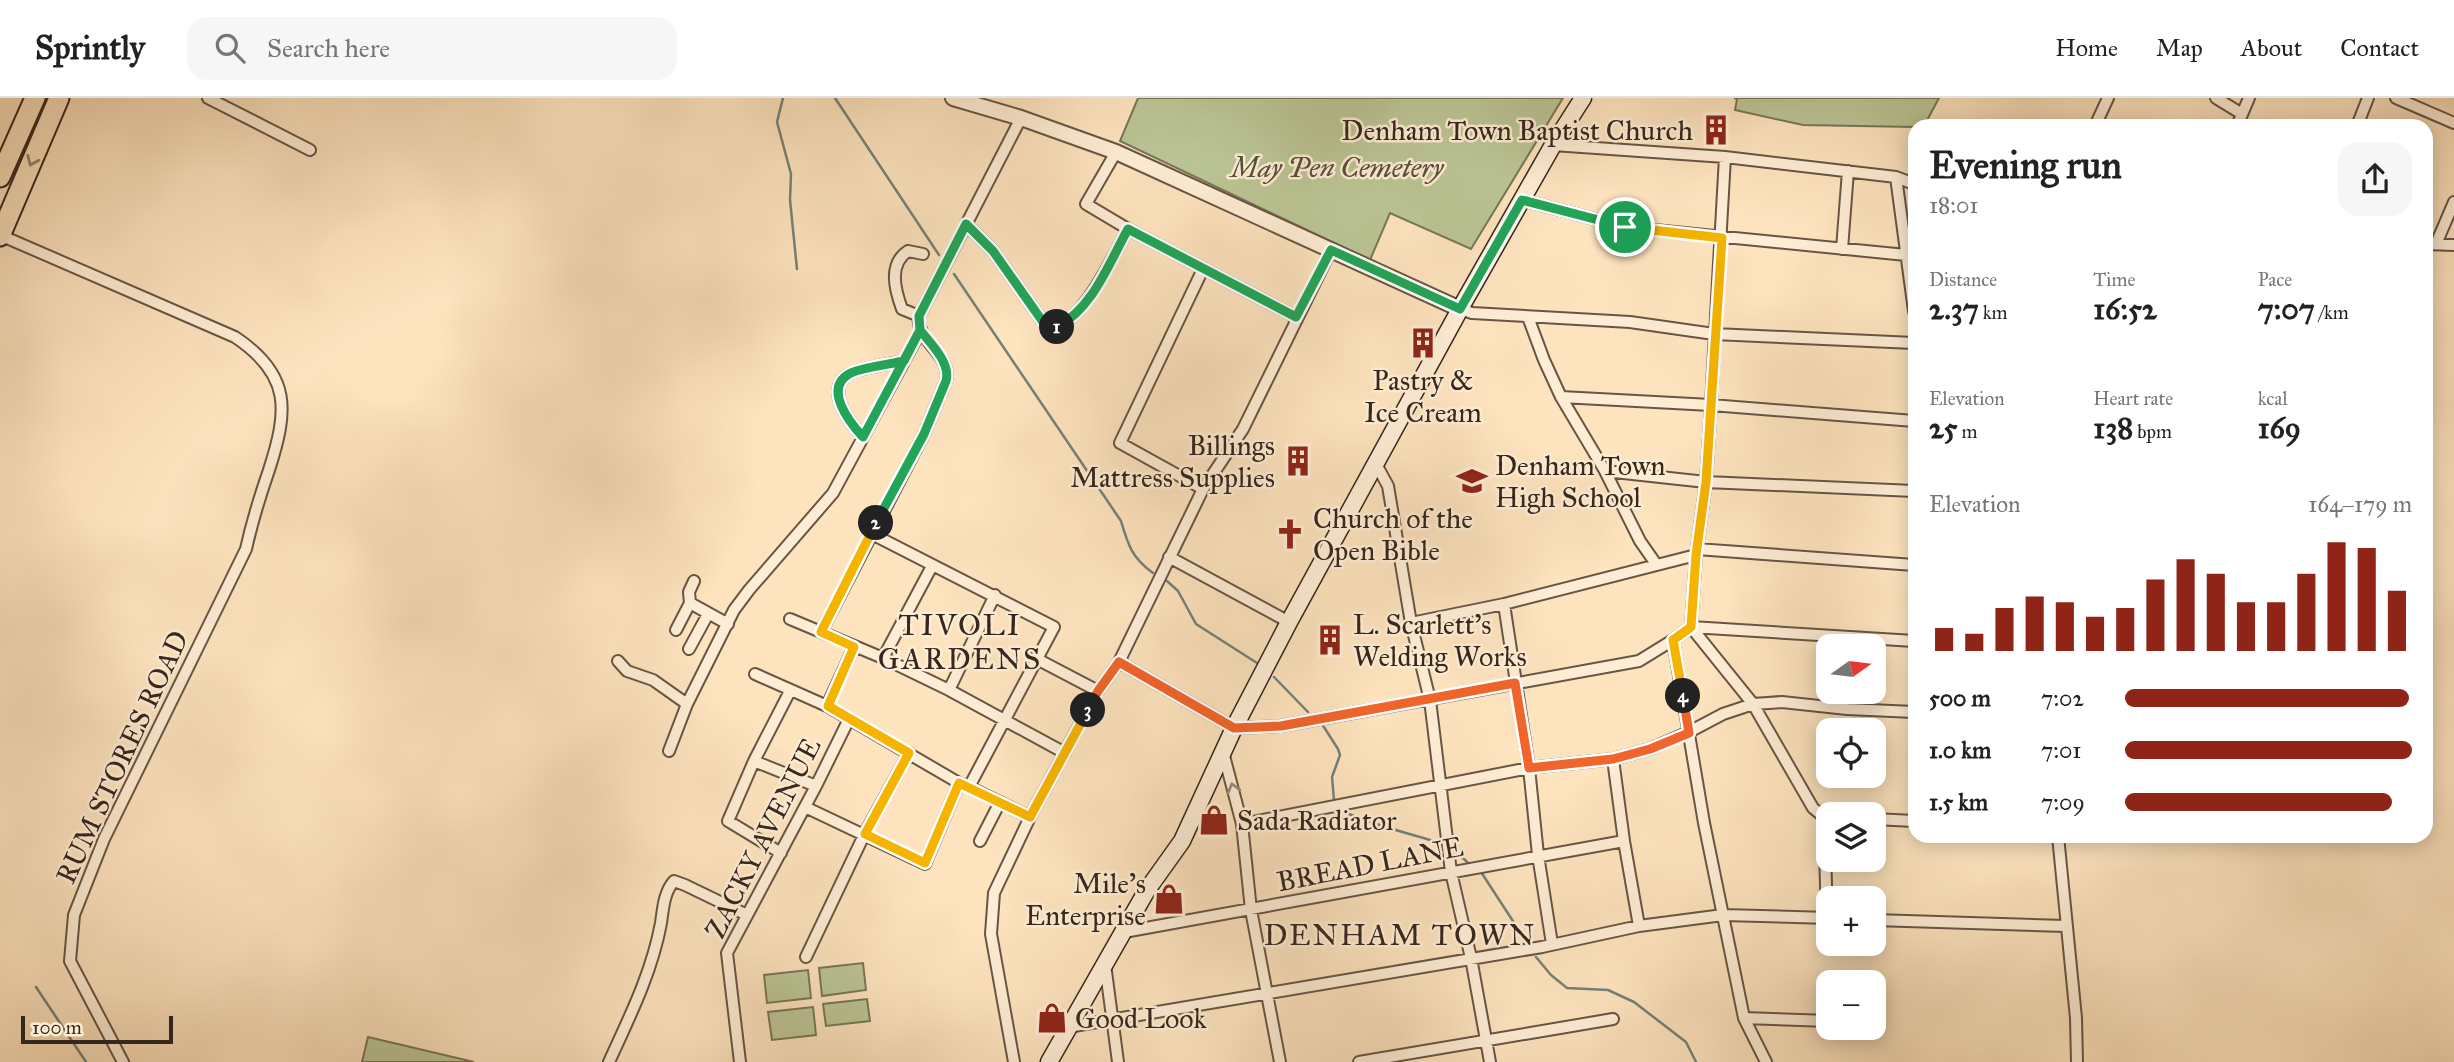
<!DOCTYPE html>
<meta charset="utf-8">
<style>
body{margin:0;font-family:"IM FELL Great Primer",serif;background:#f6f6f6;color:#222;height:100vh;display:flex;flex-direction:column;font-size:26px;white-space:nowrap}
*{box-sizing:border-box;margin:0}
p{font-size:23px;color:#767676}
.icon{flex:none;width:38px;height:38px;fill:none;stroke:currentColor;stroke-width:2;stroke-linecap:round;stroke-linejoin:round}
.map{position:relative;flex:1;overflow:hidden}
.details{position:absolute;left:1908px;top:21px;width:525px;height:724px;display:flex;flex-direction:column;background:#fff;border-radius:21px;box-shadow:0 4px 18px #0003}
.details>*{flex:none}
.needle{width:46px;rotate:76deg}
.buttons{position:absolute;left:1816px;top:536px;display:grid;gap:14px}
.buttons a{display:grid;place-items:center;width:70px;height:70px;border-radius:14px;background:#fff;box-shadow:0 4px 18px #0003;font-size:35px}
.scale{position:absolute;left:21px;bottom:18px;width:152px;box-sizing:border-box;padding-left:7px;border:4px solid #36261c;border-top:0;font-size:19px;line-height:24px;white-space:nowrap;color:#36261c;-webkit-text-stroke:5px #feedd5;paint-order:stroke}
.pin{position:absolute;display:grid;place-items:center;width:60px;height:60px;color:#fff;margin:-30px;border:4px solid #fff;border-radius:50%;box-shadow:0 2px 7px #0007}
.km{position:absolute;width:35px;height:35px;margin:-18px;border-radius:50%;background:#222;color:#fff;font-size:19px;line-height:35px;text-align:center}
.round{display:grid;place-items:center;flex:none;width:74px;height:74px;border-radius:21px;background:#f6f6f6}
.headline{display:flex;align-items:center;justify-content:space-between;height:119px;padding:0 21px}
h1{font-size:38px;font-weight:700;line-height:52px}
.metrics{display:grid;grid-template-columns:repeat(3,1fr);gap:10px;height:119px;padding:7px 21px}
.metrics div{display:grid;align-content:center}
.metrics b{font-size:30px;font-weight:700}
.metrics small{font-size:19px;font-weight:400}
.metrics p{font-size:19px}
.chart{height:196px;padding:14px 21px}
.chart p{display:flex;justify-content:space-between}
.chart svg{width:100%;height:126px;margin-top:7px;stroke:#8f2418;stroke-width:6}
ul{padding:0 21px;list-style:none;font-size:23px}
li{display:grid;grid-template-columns:112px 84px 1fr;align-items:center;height:52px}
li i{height:18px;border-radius:9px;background:#8f2418}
header{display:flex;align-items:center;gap:42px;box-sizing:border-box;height:98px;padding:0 35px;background:#fff;border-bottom:2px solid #e0e0e0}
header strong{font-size:33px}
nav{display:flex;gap:38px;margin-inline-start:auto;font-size:24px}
.search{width:490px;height:63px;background:#f6f6f6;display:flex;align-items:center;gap:18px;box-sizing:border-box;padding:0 24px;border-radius:21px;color:#767676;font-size:26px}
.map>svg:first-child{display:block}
.green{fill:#bbc595;stroke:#787658;stroke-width:2}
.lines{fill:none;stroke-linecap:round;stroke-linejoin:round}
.stream{stroke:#758177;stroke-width:2.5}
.minor-casing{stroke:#685544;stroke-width:14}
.tertiary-casing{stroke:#685544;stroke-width:18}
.secondary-casing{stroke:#36261c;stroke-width:19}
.trunk-casing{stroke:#36261c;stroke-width:23}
.minor{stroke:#feedd5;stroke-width:10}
.tertiary{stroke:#feedd5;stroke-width:14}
.secondary{stroke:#feedd5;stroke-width:16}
.trunk{stroke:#fde3be;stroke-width:19}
.oneway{stroke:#9a846d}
.oneway2{stroke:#9a8a78}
.split-1-casing{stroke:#fff;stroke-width:14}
.split-2-casing{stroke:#fff;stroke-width:14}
.split-3-casing{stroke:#fff;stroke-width:14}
.split-4-casing{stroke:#fff;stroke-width:14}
.split-5-casing{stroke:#fff;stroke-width:14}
.split-1{stroke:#22a559;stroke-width:9}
.split-2{stroke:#22a559;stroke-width:9}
.split-3{stroke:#f5b400;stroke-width:9}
.split-4{stroke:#f0652b;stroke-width:9}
.split-5{stroke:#f5b400;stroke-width:9}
.labels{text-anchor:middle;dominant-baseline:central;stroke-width:5;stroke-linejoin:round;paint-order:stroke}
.poi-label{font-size:28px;fill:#36261c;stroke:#feedd5;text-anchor:start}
.park-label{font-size:28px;font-style:italic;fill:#574e3a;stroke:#feedd5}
.street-label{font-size:28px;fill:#36261c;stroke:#feedd5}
.neighbourhood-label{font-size:30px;letter-spacing:2px;fill:#36261c;stroke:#feedd5}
</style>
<header>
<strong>Sprintly</strong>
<div class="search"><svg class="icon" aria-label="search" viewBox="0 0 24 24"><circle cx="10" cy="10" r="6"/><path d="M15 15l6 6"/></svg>Search here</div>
<nav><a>Home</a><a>Map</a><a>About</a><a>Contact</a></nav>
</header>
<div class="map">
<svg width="2454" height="964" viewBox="0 0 2454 964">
<rect width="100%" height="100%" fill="#fde3be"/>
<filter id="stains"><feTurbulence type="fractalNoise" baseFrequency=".00286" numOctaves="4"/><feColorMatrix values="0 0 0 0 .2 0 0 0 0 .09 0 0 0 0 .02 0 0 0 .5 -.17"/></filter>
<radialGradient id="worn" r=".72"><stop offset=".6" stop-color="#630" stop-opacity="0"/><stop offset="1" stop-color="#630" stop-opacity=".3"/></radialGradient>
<path class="green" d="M1138,0H1563L1471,151L1390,115L1370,162L1120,43Z
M1734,0H1939L1924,28L1914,29L1803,27L1735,12L1737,1Z
M863,865L866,892L822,898L819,870Z
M808,872L811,900L767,905L764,877Z
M867,901L870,923L826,928L823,906Z
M813,909L816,937L772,942L768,914Z
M368,939L474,964H362Z"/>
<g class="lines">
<path class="stream" d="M783,0L777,24L791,76L790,102L797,171
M835,0L939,157
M954,176L1121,423C1128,447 1132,460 1153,475
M1167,483L1178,493L1196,526L1257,565
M1274,579L1308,614
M1322,626L1338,651L1340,657L1332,679L1334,702
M1342,713C1372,727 1405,734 1437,744
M1456,753L1468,765
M1481,774L1524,840
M1536,859L1551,877L1567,890L1608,892L1634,904L1686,944L1696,964
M36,889L86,964"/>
<g class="minor-casing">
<path id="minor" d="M208,0L310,52
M2216,0L2242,16
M2396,0L2454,25
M2095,28L2108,0
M2237,28L2249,0
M2357,28L2368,0
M1553,47L1725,59L1896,79L1914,86
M1116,54L1086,106L1128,131L1296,219
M1896,79L1914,213
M1522,102L1625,129L1906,157
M966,126L993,153L1043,224C1074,247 1116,152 1128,131
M0,137L235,239C292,277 288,313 269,372C260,398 252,424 246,451L104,741L74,817L70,863L123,964
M2426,146L2454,147
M2436,146L2454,104
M1842,151L1848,73
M1203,171L1120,345L1203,391
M1460,211L1472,215L1630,224L1714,236L1914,245
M919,218L902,211C895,192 888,166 908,153L923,156
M1528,219L1544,262L1561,299L1605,373L1640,443L1656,466
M1561,299L1711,307L1914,323
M863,339C850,325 823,291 849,276C858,270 891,266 903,263
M1376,366L1388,388L1411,525L1430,602L1451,774L1471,860L1490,964
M1605,373L1706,384L1914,393
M1697,451L1914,467
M1696,457L1706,384L1711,307L1725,59
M1169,459L1289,524
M690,505L728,526
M1504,506L1529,670L1538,757L1552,846
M790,521L883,560L949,592L1065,655
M1411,525L1504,506L1696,457L1691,529L1753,606L1813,710L1824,719H1829
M676,532L690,505L689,494L694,483
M821,534L924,336L946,283C953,257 915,243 919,218L1021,20
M689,551L708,516
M883,560L932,468
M1035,560L1098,593
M618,563L627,573L653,582L687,606
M1119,564L1234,630L1281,628L1639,563L1673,542
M755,576L827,608L959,685
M949,592L995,497
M827,608L854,549
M669,653L687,606L734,512L749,492L833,395L921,232
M1223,654L1242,726L1251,812L1280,964
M1613,661L1624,743L1639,828
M754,663L816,688
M969,689L1030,719
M805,709L925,766L959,685L969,689L1054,529L870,435
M1824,719L1827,820
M1874,721L1914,723
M1242,726L1529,670L1613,661L1650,651L1689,634L1723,616L1753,606L1782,604L1847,611L1914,614
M2058,738L2076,920L2077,964
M980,743L1000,704
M781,755L728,723L754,663L790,593
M1874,822L2065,828
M1124,834L1624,743
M806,859L865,735L909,655
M1105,866L1118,964
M1744,920L1829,923
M1068,929L1542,849L1639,828L1723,817L1829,820
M609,964C630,918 652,874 661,825C663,811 664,794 674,783L685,787L747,817
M740,964L727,855L816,688L849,621
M1014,964L991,836L994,795L1030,719L1098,593L1119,564L1203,391L1243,331L1331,152
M1359,964L1613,921
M1766,964L1744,920L1704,725L1673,542L1691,529L1914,543"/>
</g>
<g class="tertiary-casing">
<path id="tertiary" d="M953,0L1021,20L1116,54L1460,211"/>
</g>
<g class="secondary-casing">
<path id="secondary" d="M1049,964L1147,792L1182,743L1234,630L1289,524L1465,202L1553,47L1583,0"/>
</g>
<g class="trunk-casing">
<path id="trunk" d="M0,79L35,0
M0,138L59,0"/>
</g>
<use href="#minor" class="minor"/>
<use href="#tertiary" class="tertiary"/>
<use href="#secondary" class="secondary"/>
<use href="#trunk" class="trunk"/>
</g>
<defs><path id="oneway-chevron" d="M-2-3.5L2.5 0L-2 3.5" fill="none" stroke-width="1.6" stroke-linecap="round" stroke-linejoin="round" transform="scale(1.75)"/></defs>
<use class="oneway" href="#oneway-chevron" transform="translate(32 63) rotate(113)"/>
<use class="oneway2" href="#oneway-chevron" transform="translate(1233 690) rotate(-105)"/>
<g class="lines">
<g class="split-1-casing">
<path id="split-1" d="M1057,229C1093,210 1109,165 1128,131L1296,219L1331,152L1460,211L1522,102L1625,129"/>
</g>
<g class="split-2-casing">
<path id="split-2" d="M876,425L924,336L946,283C951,265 931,246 920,232L904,263C891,266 858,270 849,276C823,291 850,325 863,339L920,232L919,218L966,126L993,153L1043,224L1050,229H1057"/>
</g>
<g class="split-3-casing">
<path id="split-3" d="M876,425L821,534L854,549L828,608L909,655L865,736L925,765L959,685L1030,719L1088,612"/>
</g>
<g class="split-4-casing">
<path id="split-4" d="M1088,612L1098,593L1119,564L1234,630L1281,628L1515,585L1529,670L1613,661L1650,651L1689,635L1683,598"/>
</g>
<g class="split-5-casing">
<path id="split-5" d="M1625,129L1722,140L1706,384L1696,457L1691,529L1673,542L1683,598"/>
</g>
<use href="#split-1" class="split-1"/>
<use href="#split-2" class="split-2"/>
<use href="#split-3" class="split-3"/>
<use href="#split-4" class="split-4"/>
<use href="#split-5" class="split-5"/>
</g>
<defs>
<g id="building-bare" transform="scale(2.415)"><path d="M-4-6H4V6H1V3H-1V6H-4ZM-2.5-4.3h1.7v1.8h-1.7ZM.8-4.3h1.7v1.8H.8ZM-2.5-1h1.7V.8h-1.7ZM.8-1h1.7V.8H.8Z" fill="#8f2418" stroke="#feedd5" stroke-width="2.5" paint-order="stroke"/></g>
<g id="school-bare" transform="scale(2.415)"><path d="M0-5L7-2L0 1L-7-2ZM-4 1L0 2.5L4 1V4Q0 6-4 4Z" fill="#8f2418" stroke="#feedd5" stroke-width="2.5" paint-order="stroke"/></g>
<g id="church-bare" transform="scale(2.415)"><path d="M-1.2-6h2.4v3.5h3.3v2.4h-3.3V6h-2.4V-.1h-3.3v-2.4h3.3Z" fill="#8f2418" stroke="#feedd5" stroke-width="2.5" paint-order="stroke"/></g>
<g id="shop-bare" transform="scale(2.415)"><path d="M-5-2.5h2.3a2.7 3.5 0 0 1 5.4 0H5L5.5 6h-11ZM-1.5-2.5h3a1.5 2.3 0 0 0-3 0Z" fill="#8f2418" stroke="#feedd5" stroke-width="2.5" paint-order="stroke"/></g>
</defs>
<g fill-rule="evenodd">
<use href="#building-bare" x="1716" y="32"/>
<use href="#building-bare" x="1423" y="245"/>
<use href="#building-bare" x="1298" y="363"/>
<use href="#school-bare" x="1472" y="383"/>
<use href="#church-bare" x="1290" y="436"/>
<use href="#building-bare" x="1330" y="542"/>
<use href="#shop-bare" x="1214" y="722"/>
<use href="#shop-bare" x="1169" y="801"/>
<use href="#shop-bare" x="1052" y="920"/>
</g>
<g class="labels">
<g class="poi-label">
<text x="1693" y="32" text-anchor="end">Denham Town Baptist Church</text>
<text x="1423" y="282" text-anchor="middle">Pastry &amp;<tspan x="1423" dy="32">Ice Cream</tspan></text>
<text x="1275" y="347" text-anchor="end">Billings<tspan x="1275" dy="32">Mattress Supplies</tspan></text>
<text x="1495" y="367">Denham Town<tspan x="1495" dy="32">High School</tspan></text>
<text x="1313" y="420">Church of the<tspan x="1313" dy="32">Open Bible</tspan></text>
<text x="1353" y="526">L. Scarlett's<tspan x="1353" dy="32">Welding Works</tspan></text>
<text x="1237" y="722">Sada Radiator</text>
<text x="1146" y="785" text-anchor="end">Mile's<tspan x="1146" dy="32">Enterprise</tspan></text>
<text x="1075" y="920">Good Look</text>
</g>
<g class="park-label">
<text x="1337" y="69">May Pen Cemetery</text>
</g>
<g class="street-label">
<text transform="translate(122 659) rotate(-65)">RUM STORES ROAD</text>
<text transform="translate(763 740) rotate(-63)">ZACKY AVENUE</text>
<text transform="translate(1370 766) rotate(-11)">BREAD LANE</text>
</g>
<g class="neighbourhood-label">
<text x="960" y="527">TIVOLI<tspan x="960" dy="34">GARDENS</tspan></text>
<text x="1400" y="837">DENHAM TOWN</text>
</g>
</g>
<rect width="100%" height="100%" filter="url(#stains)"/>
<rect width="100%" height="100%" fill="url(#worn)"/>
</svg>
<div class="buttons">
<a><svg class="needle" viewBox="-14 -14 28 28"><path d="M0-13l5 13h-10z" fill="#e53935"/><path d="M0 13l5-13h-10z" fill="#767676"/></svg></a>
<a><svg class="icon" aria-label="locate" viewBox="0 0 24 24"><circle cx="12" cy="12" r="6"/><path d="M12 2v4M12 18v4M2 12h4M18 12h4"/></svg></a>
<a><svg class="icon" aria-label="layers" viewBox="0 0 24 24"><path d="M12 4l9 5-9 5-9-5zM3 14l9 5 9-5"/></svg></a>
<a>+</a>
<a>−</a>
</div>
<div class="scale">100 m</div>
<div class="pin" style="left:1625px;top:129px;background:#1e9e55"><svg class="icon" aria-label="arrive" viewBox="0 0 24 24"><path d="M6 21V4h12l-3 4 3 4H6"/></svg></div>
<b class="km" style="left:1057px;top:229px">1</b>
<b class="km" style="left:876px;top:425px">2</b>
<b class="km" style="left:1088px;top:612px">3</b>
<b class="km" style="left:1683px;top:598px">4</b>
<section class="details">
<div class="headline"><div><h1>Evening run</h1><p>18:01</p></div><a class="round"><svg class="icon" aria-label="share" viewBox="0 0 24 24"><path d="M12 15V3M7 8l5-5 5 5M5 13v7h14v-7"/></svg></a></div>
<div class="metrics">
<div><p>Distance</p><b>2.37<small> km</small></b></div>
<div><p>Time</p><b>16:52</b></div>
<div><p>Pace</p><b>7:07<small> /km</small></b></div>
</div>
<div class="metrics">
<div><p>Elevation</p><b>25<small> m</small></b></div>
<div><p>Heart rate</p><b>138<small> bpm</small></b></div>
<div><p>kcal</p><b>169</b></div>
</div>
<div class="chart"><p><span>Elevation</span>164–179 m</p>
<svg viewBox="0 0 160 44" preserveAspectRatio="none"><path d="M5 44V36M15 44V38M25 44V29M35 44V25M45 44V27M55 44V32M65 44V29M75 44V19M85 44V12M95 44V17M105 44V27M115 44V27M125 44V17M135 44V6M145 44V8M155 44V23"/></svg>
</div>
<ul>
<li><b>500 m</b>7:02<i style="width:99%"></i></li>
<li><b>1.0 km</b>7:01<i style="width:100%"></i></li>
<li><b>1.5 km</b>7:09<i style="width:93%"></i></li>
</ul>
</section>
</div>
